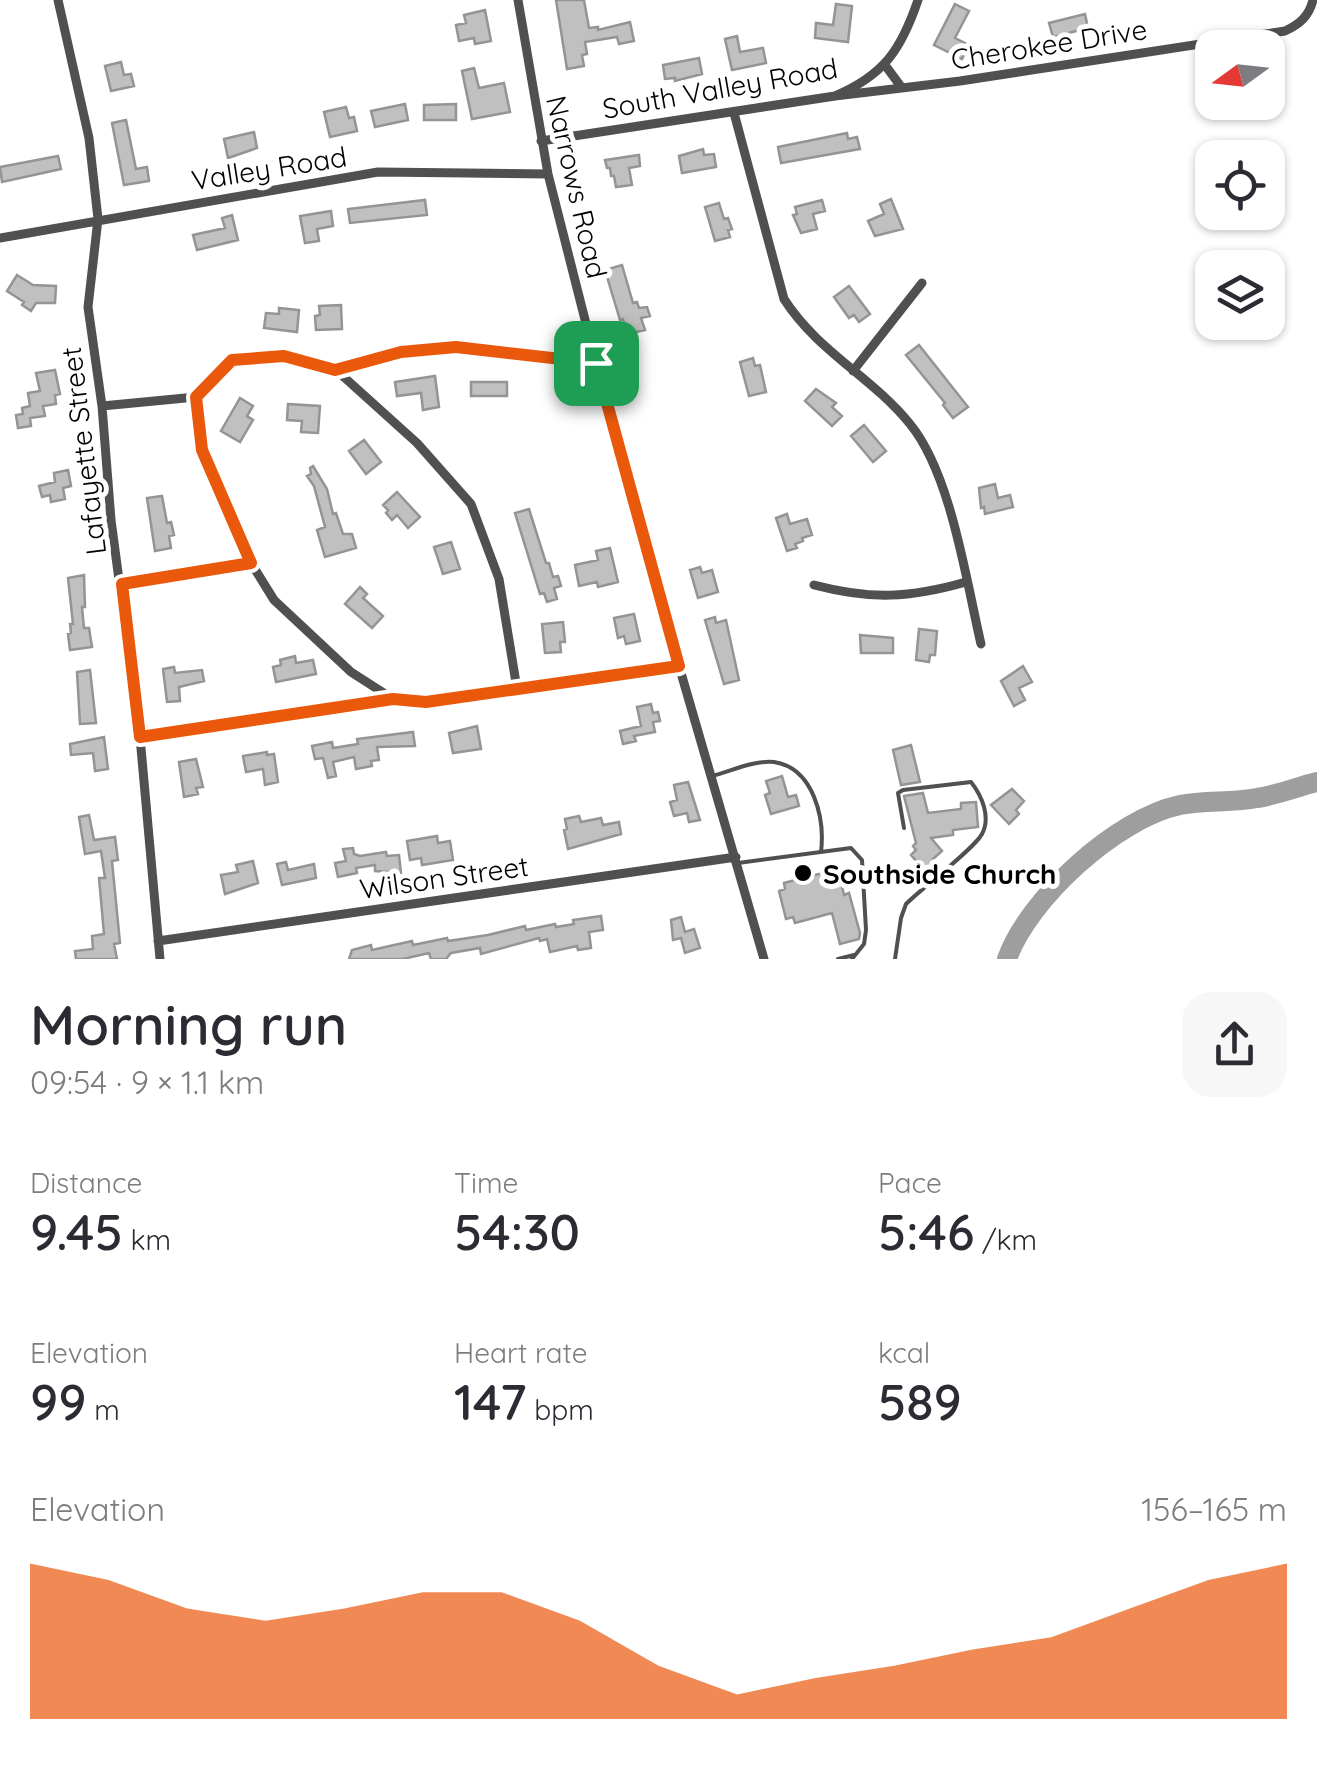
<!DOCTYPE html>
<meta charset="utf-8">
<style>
body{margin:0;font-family:Quicksand,sans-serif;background:#f7f7f7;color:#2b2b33;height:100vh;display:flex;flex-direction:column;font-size:38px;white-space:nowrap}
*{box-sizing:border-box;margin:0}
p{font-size:32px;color:#7c7c81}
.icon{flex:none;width:55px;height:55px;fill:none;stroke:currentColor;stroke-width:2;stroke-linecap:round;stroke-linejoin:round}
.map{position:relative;height:959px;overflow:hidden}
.details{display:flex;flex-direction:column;background:#fff;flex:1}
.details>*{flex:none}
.needle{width:65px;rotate:255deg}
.buttons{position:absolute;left:1195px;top:30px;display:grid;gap:20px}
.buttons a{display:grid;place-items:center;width:90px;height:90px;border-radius:20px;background:#fff;box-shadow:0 2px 8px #0004;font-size:50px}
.pin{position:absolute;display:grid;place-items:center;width:85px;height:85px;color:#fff;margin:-42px;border-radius:20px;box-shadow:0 5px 15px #0006}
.round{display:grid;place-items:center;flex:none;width:105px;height:105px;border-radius:30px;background:#f7f7f7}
.overview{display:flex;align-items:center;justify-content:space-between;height:170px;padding:0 30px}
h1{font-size:55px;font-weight:600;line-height:75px}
.stats{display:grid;grid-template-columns:repeat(3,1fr);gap:15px;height:170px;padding:10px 30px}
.stats div{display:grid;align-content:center}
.stats b{font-size:50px;font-weight:600}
.stats small{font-size:28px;font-weight:400}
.stats p{font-size:28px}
.chart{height:280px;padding:20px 30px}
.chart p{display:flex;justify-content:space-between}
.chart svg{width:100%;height:180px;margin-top:10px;fill:#ea580c;opacity:.7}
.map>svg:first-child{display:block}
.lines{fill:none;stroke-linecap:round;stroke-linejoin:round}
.river{stroke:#9e9e9e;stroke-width:20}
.building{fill:#c0c0c0;stroke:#949494;stroke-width:2.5}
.service{stroke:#505050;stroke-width:4}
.minor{stroke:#505050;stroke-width:9}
.route-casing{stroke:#fff;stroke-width:20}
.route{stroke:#ea580c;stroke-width:12}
.poi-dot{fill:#000;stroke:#fff;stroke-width:4}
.labels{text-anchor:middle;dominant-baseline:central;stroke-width:10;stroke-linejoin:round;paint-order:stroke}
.street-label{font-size:28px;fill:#000;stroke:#fff}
.poi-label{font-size:28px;font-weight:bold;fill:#000;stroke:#fff;text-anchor:start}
</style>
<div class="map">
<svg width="1317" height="959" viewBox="0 0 1317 959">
<rect width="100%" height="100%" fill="#fff"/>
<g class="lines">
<path class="river" d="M1007,959C1028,899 1117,818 1180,805C1205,800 1232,803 1257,798C1277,795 1297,787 1317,782"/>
</g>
<path class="building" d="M556,0H584L589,28L598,27V30L630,22L634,41L619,44L617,37L585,42L587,54L582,55L584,66L567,69Z
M836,4L852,6L848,42L815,38L816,23L833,25Z
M955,4L969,11L955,38L969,45L962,59L934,45Z
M485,10L491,41L475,44L474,38L459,41L456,25L466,23L464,15Z
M1085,14L1088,28L1053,37L1049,23Z
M737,36L740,52L763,48L766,63L732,70L725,39Z
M699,58L702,74L675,81V78L665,79L663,65Z
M121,62L124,75L131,74L134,86L111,91L105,66Z
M474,68L479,88L504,83L510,112L472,119L462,71Z
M405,104L408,120L375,127L371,111Z
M456,104V120H424V105Z
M346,107L349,118L354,117L357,131L330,137L324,112Z
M126,120L136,169L147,167L149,181L124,185L112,123Z
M254,132L257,148L228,158L224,139Z
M847,133L848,139L857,137L860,149L781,163L778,147Z
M703,149L704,155L714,154L716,167L682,173L679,156Z
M639,155L640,166L629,168L632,185L616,187L614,176H611L610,168H607L605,160Z
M58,156L61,169L2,182L0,167Z
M891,199L903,229L875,236L868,221L884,214L880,204Z
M425,200L427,215L350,223L348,209Z
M822,200L825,211L813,214L817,229L801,233L793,215L797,214L795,207Z
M719,203L724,219L728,218L732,229L728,230L730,237L715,241L705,207Z
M331,211L333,226L317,229L319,241L305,243L300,216Z
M232,215L238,240L197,250L193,235L225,228L222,218Z
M622,265L633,303L637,302L639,308L647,307L650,316L641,318L645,330L627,334L623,319L620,320L605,270Z
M17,275L33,285L56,286L55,303H36L31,311L22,305L24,302L7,291Z
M849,286L870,314L859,322L854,315L849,318L834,297Z
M341,305L342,329L316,330L315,316L320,315L319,306Z
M279,308L299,310L297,332L264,328L266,313L279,314Z
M919,345L968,407L953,418L943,405L945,403L906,355Z
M753,358L755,366L760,365L766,392L749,396L740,362Z
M55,370L60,394L55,395L56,404L43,406L45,416L30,418L31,426L18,428L16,415L23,414L22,408L30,406L28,393L40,391L36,373Z
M435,376L439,407L423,410L421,393L397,396L395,382Z
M471,382H507V396H471Z
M816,389L836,403L832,407L842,416L832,426L805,401Z
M240,398L253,406L247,416L253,420L240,442L221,431Z
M288,404L320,406L318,433L301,432L302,421L287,420Z
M864,425L886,451L873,462L851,436Z
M364,440L381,462L366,474L349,451Z
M313,466L327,489L333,514L336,513L343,534H352L356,548L325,557L317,530L325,527L314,486L307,476L311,474L310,468Z
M68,470L71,486L63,488L65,499L51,502L50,495L42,497L39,486L55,482L54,473Z
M995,484L998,498L1010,495L1013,507L985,514L984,507L981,508L979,488Z
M397,492L420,517L408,528L397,515L392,520L386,513L388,510L383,505Z
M162,496L167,523L171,522L174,535L169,536L171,548L155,551L147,498Z
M529,509L546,563H549L553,577L558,576L561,586L554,588L557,599L547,602L544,593L540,594L515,513Z
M787,514L790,524L807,519L812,535L802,538L803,541L795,544L797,548L787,551L776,518Z
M451,542L460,569L443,574L434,547Z
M610,548L618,582L598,587L597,582L579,586L575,565L598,560L596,551Z
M700,567L702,573L712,570L718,592L698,598L690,570Z
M84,575L85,607H82L84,628H89L92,647L70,650L68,634L71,633L70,624H73L68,578Z
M360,587L367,594L363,598L383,616L372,628L345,604Z
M634,614L640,641L626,644L624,636L618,638L614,618Z
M715,617L716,623L726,620L739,680L724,684L705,620Z
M563,622L565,642H560L561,652L545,653L542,624Z
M919,629L937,631L935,655H930L929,662L916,660Z
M860,635L893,638V653H861Z
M295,656L296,663L313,660L316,674L276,682L273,667L281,665L280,660Z
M1023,666L1032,682L1019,688L1025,700L1014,706L1001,681Z
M174,667L175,673L202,670L204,681L179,687L180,701L167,702L163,669Z
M90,670L96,723L80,724L77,672Z
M651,704L653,713L658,712L660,721L653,722L655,732L634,736L636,741L623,744L620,731L641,726L637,707Z
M477,726L481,749L453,753L449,733Z
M413,732L415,746L377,747L379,760L371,761L372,766L356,769L354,757L333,762L336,776L328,778L323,758L315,759L312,746L332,742L333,748L358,744L357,739Z
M104,737L108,769L95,771L93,753L71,755L70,744Z
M911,745L920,782L901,785L893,750Z
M267,752V755L274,754L278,782L265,785L263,769L246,772L243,756Z
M196,759L203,787L196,788L198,794L184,797L179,762Z
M782,776L788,797L796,795L799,806L771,814L765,795L770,793L766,781Z
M688,782L700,820L689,822L687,813L674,816L670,802L677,800L674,785Z
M1012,789L1024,801L1016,810L1019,814L1009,824L991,805Z
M923,793L928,813L961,809V803L976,802L978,827L953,830V835L931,838L942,851L933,859L936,863L926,872L911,855L916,850L913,846L916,843L904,796Z
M89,815L94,840L115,837L118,860L112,861L120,943L114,944L117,959H76L75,951L93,949L92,936L104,934L99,878H105L101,851L85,854L79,817Z
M579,816L581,822L601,818L603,825L619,822L621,834L568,849L564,830L567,829L565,819Z
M437,836L438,843L450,841L453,860L422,865L421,858L410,860L407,841Z
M353,848L354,854L360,856L386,852L387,856L399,855L401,873L375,871V865L356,868L357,873L338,877L335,863L346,861L343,849Z
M253,861L258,883L225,894L221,875L238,872L236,865Z
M286,862L288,870L314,864L316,878L282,885L277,864Z
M838,869L844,895L849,893L860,933L859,939L840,944L832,913L795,923L793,917L786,919L779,891L785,889L784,883Z
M601,916L603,930L589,932L591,948L578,950L577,946L550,952L547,939L540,941L539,938L481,954L480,948L451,953L446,959H431L429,953L403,959H349L352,950L371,945L372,950L412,941L413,945L447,938L448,941L488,935L525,926L526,930L555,924L556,927L574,924L573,920Z
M681,917L685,932L694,929L700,948L685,953L681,938L673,940L671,920Z"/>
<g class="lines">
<path class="service" d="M712,776C731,771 755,760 774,762C814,768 825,819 821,852
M738,863L851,848L862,860L866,930L864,944L852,959
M838,959L854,955
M895,959L901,918L906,904C922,888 974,849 982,834C991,817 982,796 971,782L903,790L898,793L904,828"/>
<path class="minor" d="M58,0L89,138L98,219L88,307L102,406L111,520L140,737L160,959
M518,0L548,174L596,363L679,666L764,959
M885,65L902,88
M835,96L960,81L1285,31C1300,24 1309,16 1313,0
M734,113L784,299C818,352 871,376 910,424C951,474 966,580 981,644
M541,141L835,96C884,75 901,50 918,0
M0,238L378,172L548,174
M335,369L417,443L471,504L499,579L517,689
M853,371L922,283
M196,397L201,450L251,563L274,600L351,672L393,699
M102,406L196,397L232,360L283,357L335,369L401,353L456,347L596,363
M121,584L251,563
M814,585C871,600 910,598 966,582
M140,737L393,699L426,702L679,666
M158,941L736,857"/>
</g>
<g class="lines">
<g class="route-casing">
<path id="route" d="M456,347L596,363L679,666L426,702L393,699L140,737L122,584L251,563L202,450L196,397L232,360L284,356L335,370L401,352Z"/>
</g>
<use href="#route" class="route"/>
</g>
<circle class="poi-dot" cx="803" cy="873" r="10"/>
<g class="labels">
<g class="street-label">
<text transform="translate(1049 44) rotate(-9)">Cherokee Drive</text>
<text transform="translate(720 88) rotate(-10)">South Valley Road</text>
<text transform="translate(269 168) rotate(-9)">Valley Road</text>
<text transform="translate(577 187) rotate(77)">Narrows Road</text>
<text transform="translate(83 451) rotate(-97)">Lafayette Street</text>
<text transform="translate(444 877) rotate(-8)">Wilson Street</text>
</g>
<g class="poi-label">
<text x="823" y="873">Southside Church</text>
</g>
</g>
</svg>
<div class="buttons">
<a><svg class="needle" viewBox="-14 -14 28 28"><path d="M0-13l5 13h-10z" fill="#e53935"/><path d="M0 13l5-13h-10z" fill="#7c7c81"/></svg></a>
<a><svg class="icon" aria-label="locate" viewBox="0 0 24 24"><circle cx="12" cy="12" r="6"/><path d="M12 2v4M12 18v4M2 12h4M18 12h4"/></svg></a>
<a><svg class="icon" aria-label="layers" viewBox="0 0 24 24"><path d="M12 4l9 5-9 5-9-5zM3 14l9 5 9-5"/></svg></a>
</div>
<div class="pin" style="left:596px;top:363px;background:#1e9e55"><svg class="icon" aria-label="arrive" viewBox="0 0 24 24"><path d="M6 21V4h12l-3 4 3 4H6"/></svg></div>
</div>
<section class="details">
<div class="overview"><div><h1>Morning run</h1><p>09:54 · 9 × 1.1 km</p></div><a class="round"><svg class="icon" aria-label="share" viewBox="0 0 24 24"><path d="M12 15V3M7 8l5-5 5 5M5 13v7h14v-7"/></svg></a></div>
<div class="stats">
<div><p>Distance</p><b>9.45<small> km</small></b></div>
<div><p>Time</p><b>54:30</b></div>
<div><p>Pace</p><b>5:46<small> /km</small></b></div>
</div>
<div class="stats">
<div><p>Elevation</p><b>99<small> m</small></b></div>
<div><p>Heart rate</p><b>147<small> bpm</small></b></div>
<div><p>kcal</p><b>589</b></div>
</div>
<div class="chart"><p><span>Elevation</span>156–165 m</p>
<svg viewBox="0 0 160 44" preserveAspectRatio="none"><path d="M0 44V6L10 10L20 17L30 20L40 17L50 13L60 13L70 20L80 31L90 38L100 34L110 31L120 27L130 24L140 17L150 10L160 6V44z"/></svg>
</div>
</section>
